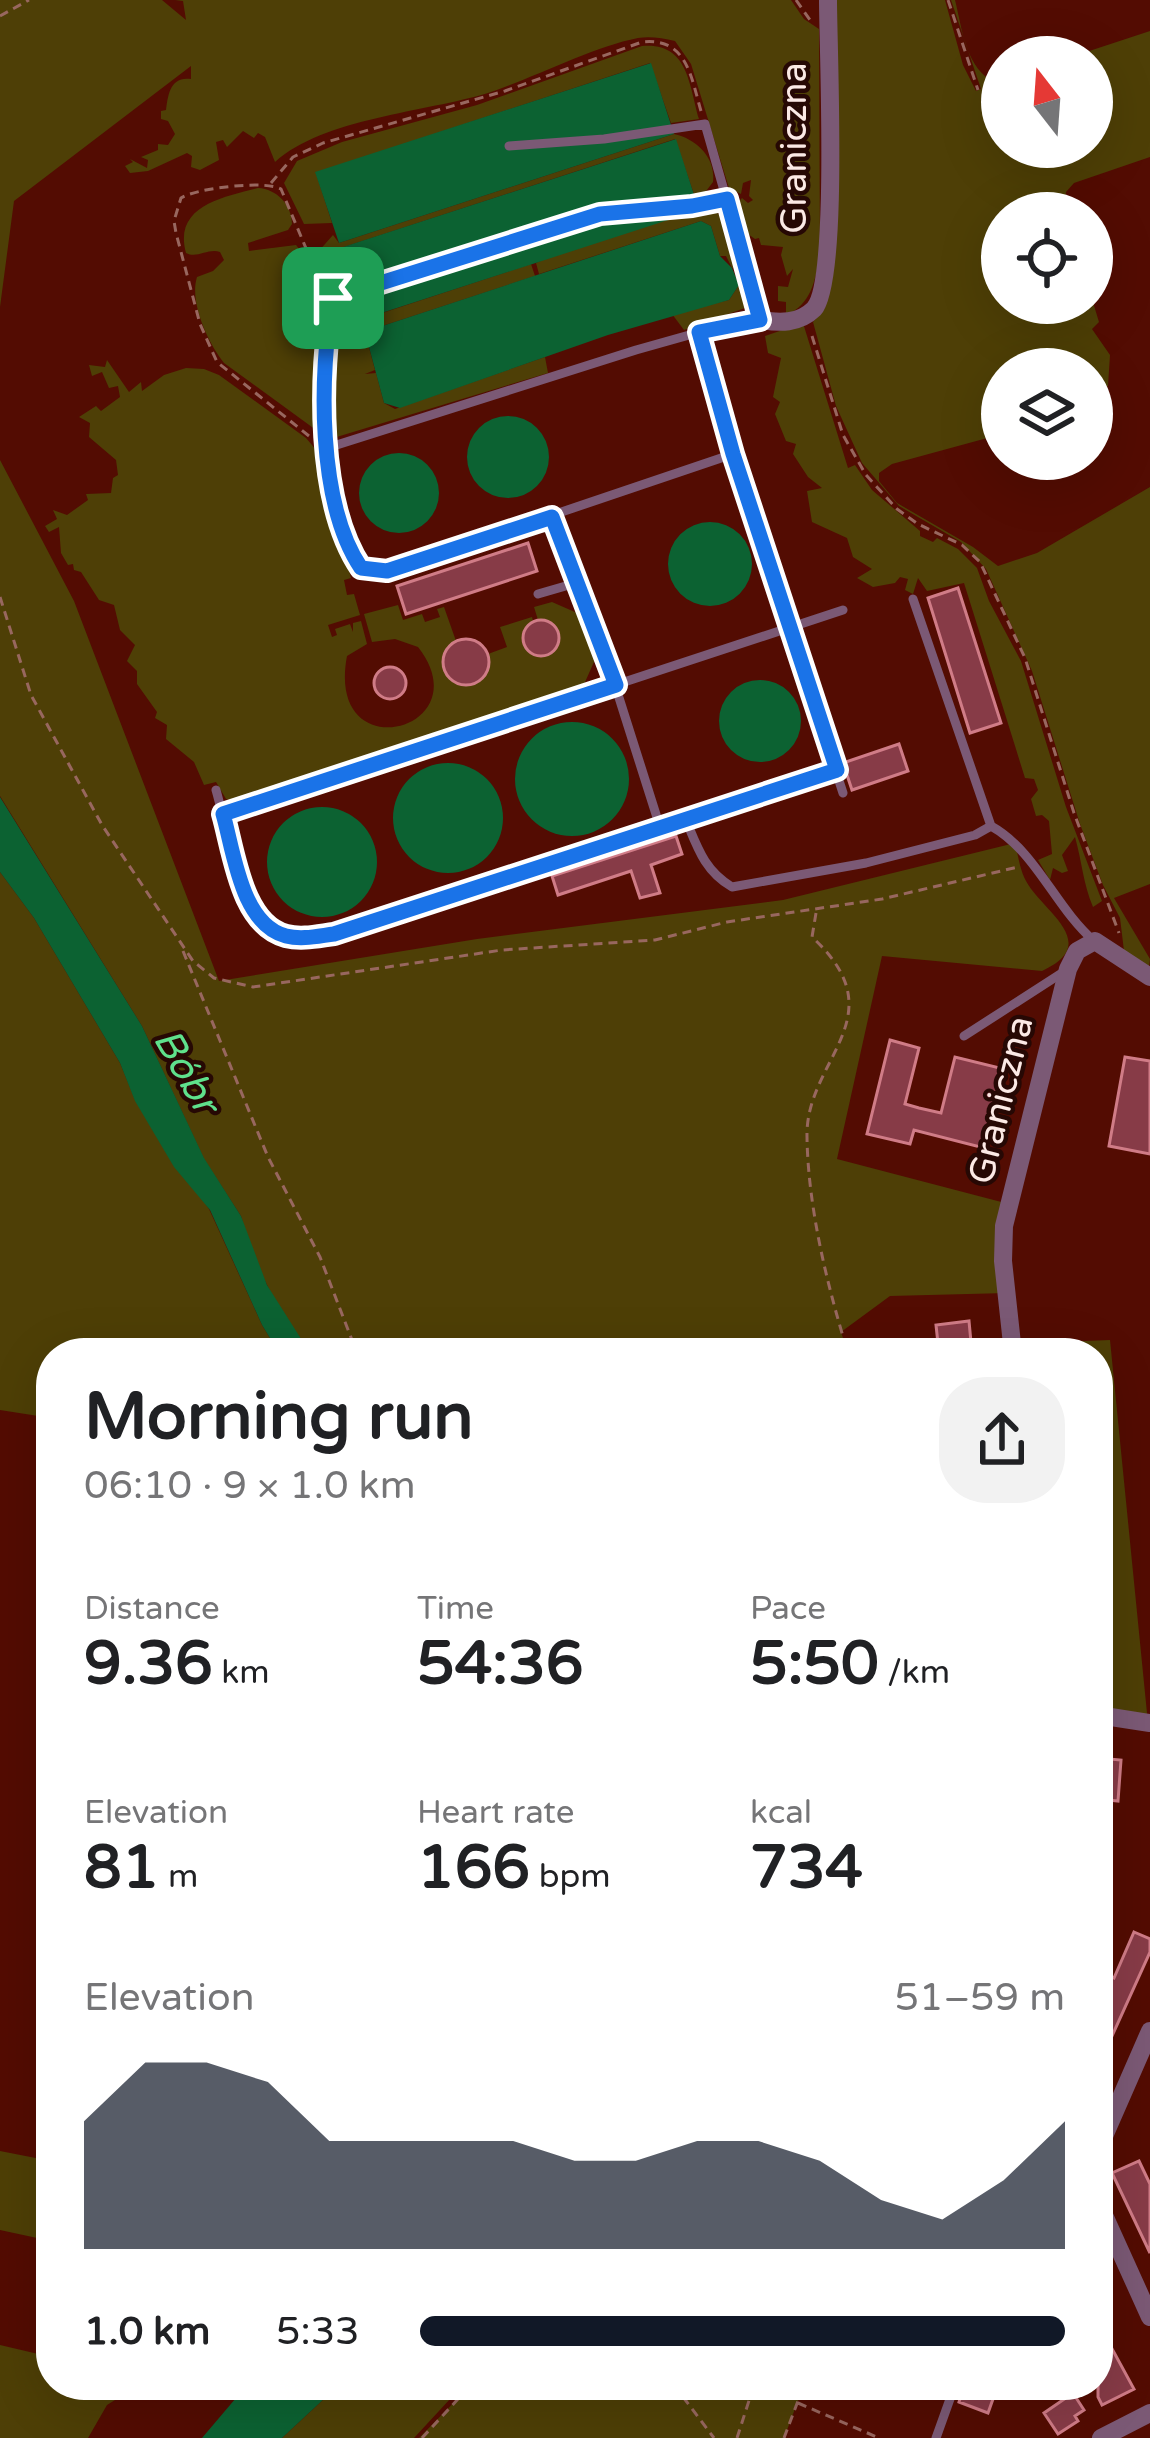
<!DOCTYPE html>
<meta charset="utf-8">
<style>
body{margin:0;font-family:"Varela Round",sans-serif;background:#f2f2f2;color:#202124;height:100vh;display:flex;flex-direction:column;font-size:45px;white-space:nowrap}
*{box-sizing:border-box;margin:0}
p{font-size:39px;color:#757577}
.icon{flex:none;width:66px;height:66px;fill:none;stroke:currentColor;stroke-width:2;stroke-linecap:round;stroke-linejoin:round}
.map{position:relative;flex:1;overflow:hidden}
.side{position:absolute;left:36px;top:1338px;width:1077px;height:1062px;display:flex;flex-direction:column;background:#fff;border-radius:48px;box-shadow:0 12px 48px #0002}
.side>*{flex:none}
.needle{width:78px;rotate:343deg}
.buttons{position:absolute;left:981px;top:36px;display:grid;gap:24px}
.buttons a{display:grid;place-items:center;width:132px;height:132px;border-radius:50%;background:#fff;box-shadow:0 12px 48px #0002;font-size:60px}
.pin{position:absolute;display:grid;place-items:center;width:102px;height:102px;color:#fff;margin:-51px;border-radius:24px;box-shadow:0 6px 18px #0006}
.round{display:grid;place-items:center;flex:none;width:126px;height:126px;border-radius:48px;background:#f2f2f2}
.headline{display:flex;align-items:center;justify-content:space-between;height:204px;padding:0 48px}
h1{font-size:66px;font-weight:800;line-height:90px}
.metrics{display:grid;grid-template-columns:repeat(3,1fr);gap:18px;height:204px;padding:12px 48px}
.metrics div{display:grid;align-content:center}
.metrics b{font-size:60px;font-weight:800}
.metrics small{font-size:33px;font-weight:400}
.metrics p{font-size:33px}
.chart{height:336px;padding:24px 48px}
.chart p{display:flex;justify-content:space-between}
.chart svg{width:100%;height:216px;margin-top:12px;fill:#111827;opacity:.7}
ul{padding:0 48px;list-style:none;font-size:39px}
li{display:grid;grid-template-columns:192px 144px 1fr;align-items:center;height:90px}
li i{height:30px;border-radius:15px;background:#111827}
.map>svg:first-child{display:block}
.green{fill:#4e3f06}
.water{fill:#0c6232}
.building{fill:#873b47;stroke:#d07c87;stroke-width:3}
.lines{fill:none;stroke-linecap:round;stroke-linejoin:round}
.path{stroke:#98675f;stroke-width:3;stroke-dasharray:9 6;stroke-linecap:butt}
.lane{stroke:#7b5975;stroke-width:9}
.street{stroke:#7b5975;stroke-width:18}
.route-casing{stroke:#fff;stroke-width:24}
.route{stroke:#1a73e8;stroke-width:15}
.labels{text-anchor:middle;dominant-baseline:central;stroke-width:9;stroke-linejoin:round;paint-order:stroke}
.street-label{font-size:36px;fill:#fbe9e5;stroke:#260804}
.water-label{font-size:39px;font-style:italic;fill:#5fe18c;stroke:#260804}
</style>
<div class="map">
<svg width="1150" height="2438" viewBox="0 0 1150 2438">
<rect width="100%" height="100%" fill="#530c02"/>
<path class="green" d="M0,0H162L186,20L183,1L175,0H791L804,19L819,29L820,256C814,284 812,302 786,316V302L778,301V286L788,287L793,269L787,276L781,255L783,247L761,245L759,238L755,239L741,229L736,205L742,198L748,203L753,200L749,196L751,180L743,183L741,194L729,188L691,64L675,41C662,38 650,36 638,38C592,47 534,78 488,93C426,112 324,118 275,162L265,137L258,133L254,138L243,131L227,147L223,140L216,142L219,160L200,170L191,167L192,156L187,153L148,171L130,173L125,166L133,162L130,159L147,168L148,160L141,157L158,150V144L168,145L175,134L168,121L161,119V111L166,110C168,95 170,76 191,79V66L14,201L0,307Z
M834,0H945L963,65L976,91L981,89L951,0H955C962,28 965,63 990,80H1002V147H1092V57H1071L1150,31V157L1074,183L1066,192L1064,213H1002V303H1092V299L1099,322L1092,329L1110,355L1108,386L1092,396V369H1002V434L892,464L879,473V481L897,503L973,547L998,566L1037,553L1150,487V884L1114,898L1150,959L1149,967L1124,951L1120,918L1103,885L1080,824L1032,671L986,569L961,542L899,506L862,463L836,406L813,322L825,308L830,289Z
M642,46C688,42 689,84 699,119L671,123L650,63L316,173L332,223L304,224L284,183L297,161L342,142L477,105Z
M674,134C697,139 716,158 713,182L700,199L696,200L675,139L341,248L352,283L329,291L317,253L333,235L339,243Z
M258,188C277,189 292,205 292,224L288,230L248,243L249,251L296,245C339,294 316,371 316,430L224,363C208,343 189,302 197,277L213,271L224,260L220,252C208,248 197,259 186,253C173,206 223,197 258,188Z
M712,209C736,223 753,281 745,308L684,330L672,314L729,300L739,285L745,283L737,281L744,279L743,275L736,276L742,274V271L734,272L741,266L732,268L726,256H720L711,226L701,221L539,274L536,263L640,217Z
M531,264L535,276L370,330L366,336L375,370L365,374L376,373L384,403L395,409L545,357L548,373L330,439L337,307L343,305L342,301L356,296L364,319Z
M803,323L848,468L855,465L872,490L920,531V536L933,542L937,538L958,549L977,568L989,601L1021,661L1066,807L1102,901L1093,907C1083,883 1082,862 1075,837L1062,855L1068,871L1062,873L1053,868L1050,880L1038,860L1052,854L1049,821L1042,815L1036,816L1031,799L1038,790L1034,779L1025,778L964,583L927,591L918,578L913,594L905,590L908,579L900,577L895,583L873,587L857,578L872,569L853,557L847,538L812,522L807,491L822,488L808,477L793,454L796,444L786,441L775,414L780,402L773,397L781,358L768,353L765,336Z
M107,360L129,392L141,382L142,391L164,375L186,368L204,369L219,375L306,438L318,452L351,578L344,580L347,595L354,594L360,615L328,625L332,637L337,635L335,629L350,624L353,632V623L361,621L367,644L347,656C325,772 483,730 418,647L395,639L372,642L364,614L398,605L403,620L422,614L425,622L440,617L437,609L444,607L456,641L446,650L444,668C459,695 491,684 488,654L507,647L500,627L532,617L533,621L523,634L526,648L542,656L555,650L559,632L550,621L538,620L534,607L552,602L584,616L597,655L582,689L243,802L226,799L216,782L204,785L194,762L166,739L167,725L155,718L157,712L137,684V671L127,661L135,645L120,630L114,605L99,600L81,572L74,570L73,564L68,565L61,553L59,527L49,532L45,526L57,519L53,510L67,515L88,500L86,494L111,493L113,478L118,475L116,460L89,437L90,423L79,417L96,406L101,411L120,397L118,386L109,388L102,372L92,376L89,365L105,367Z
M0,460L74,601L219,981L477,939L783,900L1015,843C1018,855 1020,870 1026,881C1042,911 1103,943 1042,971L882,956L837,1159L1009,1204L1007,1293L890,1296L841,1332L848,1353H309L273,1297L253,1256L241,1216L204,1159L142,1026L0,796Z
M0,872L34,918L120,1063L134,1097L209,1209L262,1325L279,1353H51V1418L0,1410Z
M1110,1340L1148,1723L1098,1715V1353H1013L1012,1344Z
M0,2151L51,2161V2241L0,2230Z
M0,2345L51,2357V2385H139L107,2405L88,2438H0Z
M339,2385H463L414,2438H282Z
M471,2385H804L784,2438H419Z"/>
<path class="water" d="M651,63L674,134L339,243L315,172Z
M676,139L699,210L363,319L340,248Z
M701,221L711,226L720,256L732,268L739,285L729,300L608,335L400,408L384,403L366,336L370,330Z
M467 457a41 41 0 1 1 82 0a41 41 0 1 1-82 0Z
M359 493a40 40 0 1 1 80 0a40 40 0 1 1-80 0Z
M668 564a42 42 0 1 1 84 0a42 42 0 1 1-84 0Z
M719 721a41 41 0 1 1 82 0a41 41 0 1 1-82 0Z
M515 779a57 57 0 1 1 114 0a57 57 0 1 1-114 0Z
M393 818a55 55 0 1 1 110 0a55 55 0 1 1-110 0Z
M0,797L142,1026L204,1158L241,1216L267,1285L310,1353H279L262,1325L210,1210L174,1167L135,1101L120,1063L34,918L0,872Z
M267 862a55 55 0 1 1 110 0a55 55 0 1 1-110 0Z
M247,2385H339L282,2438H202Z"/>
<path class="building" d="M528,543L537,571L406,614L397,586Z
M958,588L1001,723L970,733L928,598Z
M523 638a18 18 0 1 1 36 0a18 18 0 1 1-36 0Z
M443 662a23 23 0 1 1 46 0a23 23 0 1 1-46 0Z
M374 683a16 16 0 1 1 32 0a16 16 0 1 1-32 0Z
M899,744L908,771L852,790L843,763Z
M676,836L682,854L651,865L660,893L640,898L631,871L558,895L552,876Z
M890,1040L919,1048L905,1104L919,1108L941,1113L955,1057L1004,1069L984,1148L914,1130L910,1144L867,1134Z
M1125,1057L1150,1061V1154L1109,1146Z
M969,1321L972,1353H939L936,1325Z
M1098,1758L1121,1760L1118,1801L1098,1799Z
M1134,1932L1150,1939V1952L1098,2067V1988L1104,1973L1114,1978Z
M1139,2161L1150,2184V2253L1112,2173Z
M1098,2323L1134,2389L1102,2405L1098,2397Z
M964,2385H998L988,2413L959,2402Z
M1073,2393L1084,2410L1075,2416L1078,2421L1058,2434L1044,2413Z"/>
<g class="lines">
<path class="path" d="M796,0L810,20
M948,0L978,90
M0,16L29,0
M271,183L293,157L323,143L505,91L642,42C687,37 691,77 701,111
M812,336L843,435L866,475L897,509L918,524L962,545L980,562L1025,658L1074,813L1119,933
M309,436L217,362L200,324L176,233L174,221L181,198C196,188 266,180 281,189L324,291
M0,597L31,695L102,825L193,961L214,978L253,987L502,950L655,940L727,922L882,899L1018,867
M816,913L812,937C899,1017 805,1059 807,1137C808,1207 827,1285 848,1353
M183,951L268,1157L320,1257L357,1353
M674,2385L714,2438
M798,2403L879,2438
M422,2438L471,2385
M737,2438L754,2385
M784,2438L804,2385"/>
<path class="lane" d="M509,146L604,139L705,124L761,320L739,321L636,350L324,449L348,548L361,568L387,571L733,454
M699,332L733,454L843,793
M324,449L335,296L600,214L727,199
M552,517L615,685L660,827
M538,594L576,583
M913,599L991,826C1036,851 1055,907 1094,941
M216,790C227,827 241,918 278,933C296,941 315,936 334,934L837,770
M223,814L843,610
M686,820C698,849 705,871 732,887L866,863L975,835L991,826
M964,1036L1065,971
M936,2438L955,2385"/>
<path class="street" d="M761,320C779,323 799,324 814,309C839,282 828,50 828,0
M1013,1353L1003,1261L1004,1226L1068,969L1077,951L1095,941L1150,977
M1098,1715L1150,1723
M1098,2150L1150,2031
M1098,2202L1150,2317
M1101,2438L1150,2413"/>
</g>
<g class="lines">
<g class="route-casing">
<path id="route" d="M727,199L760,320L699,332L733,454L837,770L334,934C318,936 302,940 286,936C241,924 234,852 223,814L616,685L552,517L387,571L361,568C317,503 319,373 333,298L600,214L692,206Z"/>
</g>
<use href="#route" class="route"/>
</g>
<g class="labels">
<g class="street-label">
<text transform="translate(794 148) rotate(-90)">Graniczna</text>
<text transform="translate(1001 1100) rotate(-76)">Graniczna</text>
</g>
<g class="water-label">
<text transform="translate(186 1071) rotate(60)">Bóbr</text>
</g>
</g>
</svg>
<div class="buttons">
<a><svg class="needle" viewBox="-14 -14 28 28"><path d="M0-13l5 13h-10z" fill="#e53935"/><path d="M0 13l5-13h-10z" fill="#757577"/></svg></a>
<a><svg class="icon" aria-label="locate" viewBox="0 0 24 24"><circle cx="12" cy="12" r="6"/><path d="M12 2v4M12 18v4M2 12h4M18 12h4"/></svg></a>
<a><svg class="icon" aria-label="layers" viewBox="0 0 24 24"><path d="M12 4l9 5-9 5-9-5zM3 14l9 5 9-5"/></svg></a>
</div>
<div class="pin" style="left:333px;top:298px;background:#1e9e55"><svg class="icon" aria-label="arrive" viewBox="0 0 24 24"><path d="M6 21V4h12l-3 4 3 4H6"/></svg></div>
<section class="side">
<div class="headline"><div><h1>Morning run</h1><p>06:10 · 9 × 1.0 km</p></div><a class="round"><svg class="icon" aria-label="share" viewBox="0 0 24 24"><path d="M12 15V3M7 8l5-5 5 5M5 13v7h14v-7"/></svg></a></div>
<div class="metrics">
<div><p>Distance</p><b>9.36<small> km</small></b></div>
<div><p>Time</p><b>54:36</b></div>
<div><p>Pace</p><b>5:50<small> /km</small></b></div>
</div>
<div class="metrics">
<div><p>Elevation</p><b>81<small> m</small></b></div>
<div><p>Heart rate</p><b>166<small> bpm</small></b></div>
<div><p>kcal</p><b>734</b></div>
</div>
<div class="chart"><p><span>Elevation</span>51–59 m</p>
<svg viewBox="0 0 160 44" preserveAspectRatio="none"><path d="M0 44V18L10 6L20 6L30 10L40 22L50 22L60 22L70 22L80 26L90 26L100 22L110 22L120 26L130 34L140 38L150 30L160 18V44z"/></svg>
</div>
<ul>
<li><b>1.0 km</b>5:33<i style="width:100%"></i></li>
</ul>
</section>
</div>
